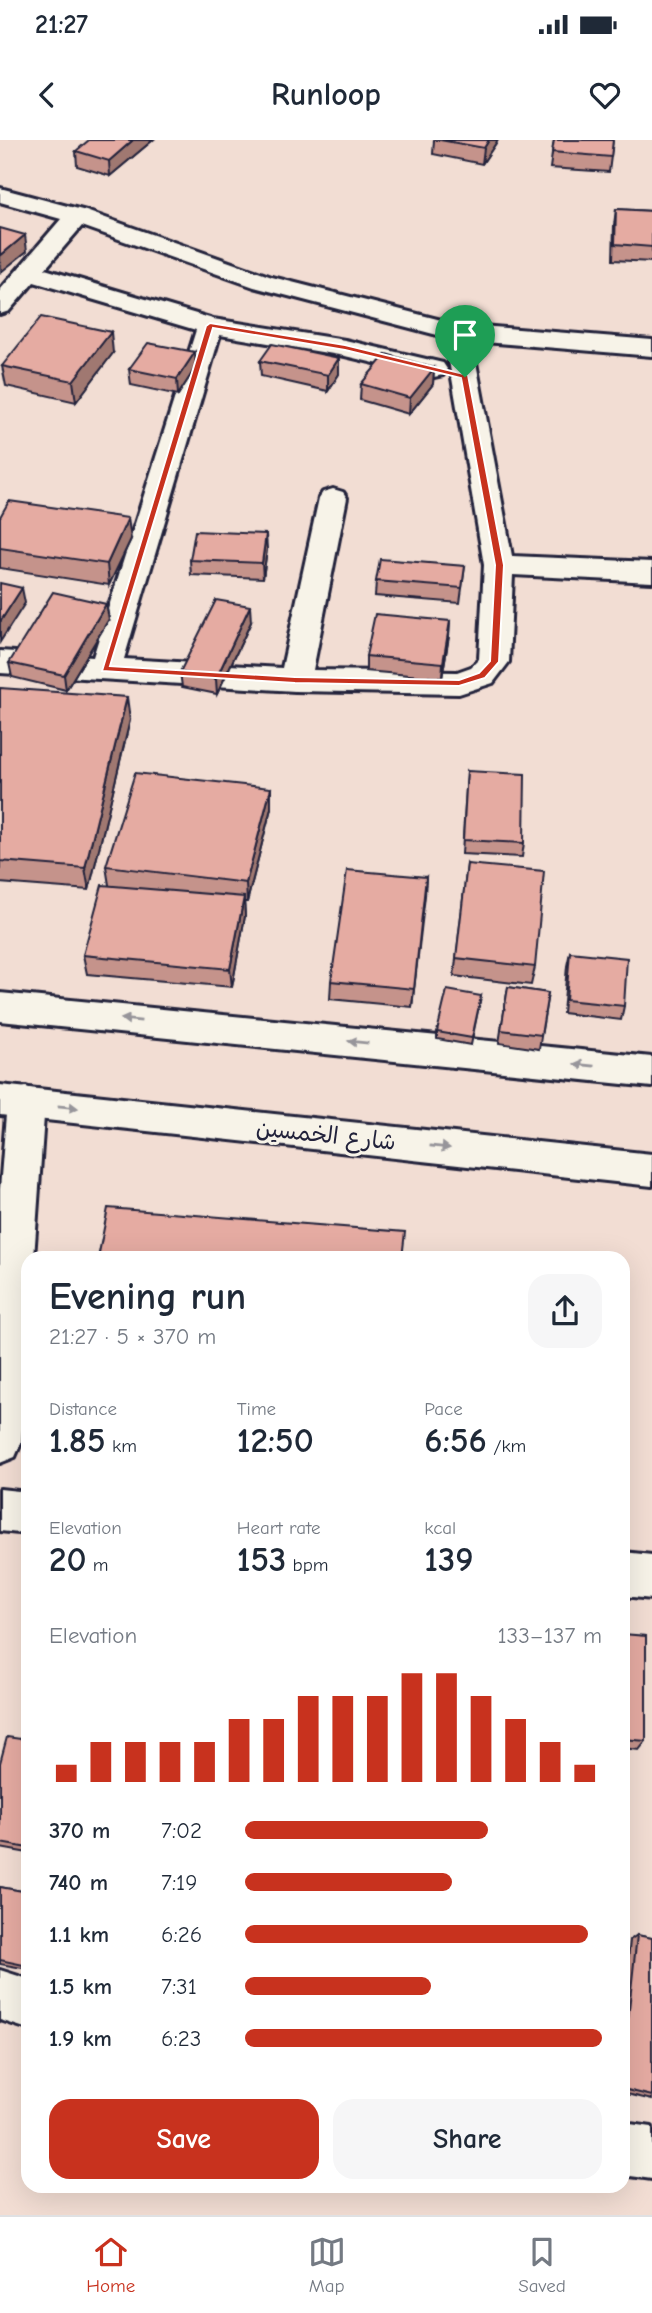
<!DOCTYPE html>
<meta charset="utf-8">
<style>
body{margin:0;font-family:"Comic Neue","Playpen Sans Arabic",sans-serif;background:#f6f6f7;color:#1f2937;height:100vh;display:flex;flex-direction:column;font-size:26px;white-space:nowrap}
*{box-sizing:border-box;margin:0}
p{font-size:23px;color:#747a83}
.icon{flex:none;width:38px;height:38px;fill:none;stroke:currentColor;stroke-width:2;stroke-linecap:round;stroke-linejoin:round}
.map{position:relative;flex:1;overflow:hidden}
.drawer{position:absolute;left:21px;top:1111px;width:609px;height:942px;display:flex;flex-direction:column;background:#fff;border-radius:21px;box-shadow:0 7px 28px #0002}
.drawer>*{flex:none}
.pin{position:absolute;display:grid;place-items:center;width:60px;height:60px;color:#fff;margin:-72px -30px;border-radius:50% 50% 50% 0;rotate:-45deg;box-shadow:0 0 7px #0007}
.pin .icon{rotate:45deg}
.round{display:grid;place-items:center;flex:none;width:74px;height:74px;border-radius:21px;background:#f6f6f7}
.overview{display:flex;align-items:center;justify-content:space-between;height:119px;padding:0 28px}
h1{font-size:38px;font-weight:800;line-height:52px}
.metrics{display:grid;grid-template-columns:repeat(3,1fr);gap:10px;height:119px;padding:7px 28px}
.metrics div{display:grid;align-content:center}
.metrics b{font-size:35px;font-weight:800}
.metrics small{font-size:19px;font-weight:400}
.metrics p{font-size:19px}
.chart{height:196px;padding:14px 28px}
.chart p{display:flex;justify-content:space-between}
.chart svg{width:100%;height:126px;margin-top:7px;stroke:#c8321e;stroke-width:6}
.button{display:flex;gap:14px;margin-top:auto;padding:14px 28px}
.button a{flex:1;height:80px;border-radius:21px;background:#c8321e;color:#fff;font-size:28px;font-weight:800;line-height:80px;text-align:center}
.button a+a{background:#f6f6f7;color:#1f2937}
ul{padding:0 28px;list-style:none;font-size:23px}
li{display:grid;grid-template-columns:112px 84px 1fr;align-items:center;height:52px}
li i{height:18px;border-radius:9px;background:#c8321e}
.status{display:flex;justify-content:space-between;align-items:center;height:49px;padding:0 35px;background:#fff;direction:ltr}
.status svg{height:19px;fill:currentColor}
header{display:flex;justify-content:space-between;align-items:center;height:91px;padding:0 28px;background:#fff;font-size:32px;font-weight:800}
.tabs{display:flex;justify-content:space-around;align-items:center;height:98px;border-top:2px solid #e0e1e3;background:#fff;font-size:19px;color:#747a83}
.tabs a{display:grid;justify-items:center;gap:4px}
.tabs .on{color:#c8321e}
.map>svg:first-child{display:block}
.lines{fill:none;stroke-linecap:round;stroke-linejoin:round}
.minor-casing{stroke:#22223b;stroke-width:6}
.major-casing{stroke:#22223b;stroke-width:6}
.minor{fill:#f7f3e8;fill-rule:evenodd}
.major{fill:#f7f3e8;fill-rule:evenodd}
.wall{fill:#c5938b;stroke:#22223b;stroke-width:2}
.shaded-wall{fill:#a07871;stroke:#22223b;stroke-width:2}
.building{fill:#e5aba2;stroke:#22223b;stroke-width:2}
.oneway{fill:#97959a}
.route{fill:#c8321e;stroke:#fff;stroke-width:2;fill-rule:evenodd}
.labels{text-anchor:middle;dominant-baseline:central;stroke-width:6;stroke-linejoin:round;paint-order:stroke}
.street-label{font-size:23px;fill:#22223b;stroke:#f7f3e8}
</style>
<div class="status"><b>21:27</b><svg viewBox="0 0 49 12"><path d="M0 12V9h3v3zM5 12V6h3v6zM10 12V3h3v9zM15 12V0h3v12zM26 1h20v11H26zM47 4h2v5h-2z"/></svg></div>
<header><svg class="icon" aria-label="back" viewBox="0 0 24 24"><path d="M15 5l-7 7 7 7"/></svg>Runloop<svg class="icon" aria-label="heart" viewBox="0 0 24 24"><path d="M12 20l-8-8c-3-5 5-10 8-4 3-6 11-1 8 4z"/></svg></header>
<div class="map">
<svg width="652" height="2075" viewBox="0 0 652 2075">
<rect width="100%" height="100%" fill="#f2ddd3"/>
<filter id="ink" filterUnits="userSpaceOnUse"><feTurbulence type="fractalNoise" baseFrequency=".0143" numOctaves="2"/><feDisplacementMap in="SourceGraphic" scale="14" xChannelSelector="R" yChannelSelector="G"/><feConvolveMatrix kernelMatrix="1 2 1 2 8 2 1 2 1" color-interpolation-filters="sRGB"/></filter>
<g filter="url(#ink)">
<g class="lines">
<g class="minor-casing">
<path id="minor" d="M0,48L86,71L272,137L457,184L652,200V216L472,201L512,416L652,422V442L513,435L509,522L493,543L459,554L295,551L0,533V511L93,517L196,190L34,142L9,171L0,174V150L61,79L0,62ZM82,86L254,147L445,197L484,425L479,519L471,527L457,532L313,530L347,358L343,352L333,349L323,352L319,358L282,528L124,519L220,195L345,216L434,237L443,235L447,229L443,223L345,200L213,179L45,129Z
M26,947L39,951L45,962L34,1118H28V1204L21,1303L15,1317L0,1323V1049L7,962L13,951Z
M0,1349L28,1352V1394L0,1391Z
M623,1412L652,1415V1459L623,1456Z
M0,1830L28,1839V1889L0,1880Z
M623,1983L652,1987V2039L623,2035Z"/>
</g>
<g class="major-casing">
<path id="major" d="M0,853L652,917V947L0,881Z
M0,945L652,1014V1046L0,975Z"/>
</g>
<use href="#minor" class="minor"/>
<use href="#major" class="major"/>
</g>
<path class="wall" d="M153,0L110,36L77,26L76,11Z
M434,0H498L482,24L433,14Z
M554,0H613L609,32L550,28Z
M616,69L652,71V122L613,120L614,85Z
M113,213L76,262L6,246L2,226Z
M339,218V234L328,251L261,236L260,221Z
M196,227L178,255L131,245L129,229Z
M434,228L433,244L409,274L360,260L361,244Z
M0,377L131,399L109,445L0,428Z
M267,409L263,438L191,435L190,420Z
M465,426L460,463L375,456L376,441Z
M106,464L109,479L66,550L12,537L9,523Z
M450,481L449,496L442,538L366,531V516Z
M251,482L217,554L182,547L180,532Z
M0,548L130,580L89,750L0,743Z
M467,631L524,703L522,717L462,714Z
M271,648V668L247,762H244L245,776L232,847L87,834L83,815L109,745L106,726Z
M467,724L535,827L531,845L454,836Z
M426,737L412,867L330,859L331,841Z
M570,812L624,866L621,880L563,873L567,826Z
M508,847L548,853L539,909L499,903Z
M481,856L471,905L437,899V892Z
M623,1494L646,1601L639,1610L623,1608Z
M28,1600V1713L0,1708V1623Z
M0,1747L28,1752V1829L0,1824Z
M637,1795L652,1798V1960L623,1953V1869L630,1800Z"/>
<path class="shaded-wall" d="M133,0H153L110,36L109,21Z
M489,0H498L482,24L484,8Z
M25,95L27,111L1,132L0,116Z
M111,192L113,213L76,262L73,241Z
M195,212L196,227L178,255L177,239Z
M339,218V234L328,251V235Z
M434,228L433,244L409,274L410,258Z
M128,378L131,399L109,445L107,424Z
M266,394L267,409L263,438L262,423Z
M22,448L25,463L0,502V482Z
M106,464L109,479L66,550L64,535Z
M250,466L251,482L217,554L216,539Z
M450,481L449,496L442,538L443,523Z
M127,557L130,580L89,750L85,728Z
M271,648V668L247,762L246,743Z
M426,737L425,756L412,867L414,849Z
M244,757L245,776L232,847L230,829Z"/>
<path class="building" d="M89,0H133L109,21L76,11Z
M440,0H489L484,8Z
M554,0H613L611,17L552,12Z
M616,69L652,71V107L615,104Z
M0,88L25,95L0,116Z
M41,177L111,192L73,241L2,226Z
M148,203L195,212L177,239L129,229Z
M272,204L339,218L328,235L260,221Z
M386,214L434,228L410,258L361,244Z
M9,361L128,378L107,424L0,408V377Z
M195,391L266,394L262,423L190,420Z
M380,419L465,426L462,448L376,441Z
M0,443L22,448L0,482Z
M53,452L106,464L64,535L9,523Z
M216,460L250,466L216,539L180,532Z
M375,474L450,481L443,523L366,516Z
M0,548L127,557L85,728L0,721Z
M467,631L525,634L524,703L463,700Z
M135,633L271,648L246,743L106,726Z
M467,724L544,731L535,827L456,818Z
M347,730L426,737L414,849L331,841Z
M102,745L244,757L230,829L83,815Z
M570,812L627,818L624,866L566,860Z
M508,847L548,853L541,895L501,890Z
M447,850L481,856L472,898L437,892Z
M108,1068L405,1092L402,1118H98Z
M623,1494L646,1496V1601L623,1599Z
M7,1597L28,1600V1708L0,1703V1623Z
M0,1747L28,1752V1826L0,1820Z
M637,1795L652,1798V1956L623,1949V1925Z"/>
<defs><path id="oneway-solid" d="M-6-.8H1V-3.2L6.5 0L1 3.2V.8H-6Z" transform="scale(1.75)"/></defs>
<g class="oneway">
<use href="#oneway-solid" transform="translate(131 880) rotate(-174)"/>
<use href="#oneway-solid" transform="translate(358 902) rotate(-174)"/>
<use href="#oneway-solid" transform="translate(584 925) rotate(-174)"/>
<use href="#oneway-solid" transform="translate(68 967) rotate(6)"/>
<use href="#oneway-solid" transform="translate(440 1007) rotate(6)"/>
</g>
</g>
<path class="route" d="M210,183L345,205L468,235L504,425L499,522L485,538L459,546L295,543L102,531L206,186ZM213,188L345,210L461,238L495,425L490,521L479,533L459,540L295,537L110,526Z"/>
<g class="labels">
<g class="street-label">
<text transform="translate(326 995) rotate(6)">شارع الخمسين</text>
</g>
</g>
</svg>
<div class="pin" style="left:465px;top:237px;background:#1e9e55"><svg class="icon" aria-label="arrive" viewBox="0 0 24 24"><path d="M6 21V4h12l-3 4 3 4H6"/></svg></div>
<section class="drawer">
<div class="overview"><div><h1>Evening run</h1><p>21:27 · 5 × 370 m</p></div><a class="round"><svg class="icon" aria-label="share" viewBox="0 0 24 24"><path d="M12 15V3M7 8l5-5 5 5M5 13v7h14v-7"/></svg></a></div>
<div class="metrics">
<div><p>Distance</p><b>1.85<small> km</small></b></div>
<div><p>Time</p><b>12:50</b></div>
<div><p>Pace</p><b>6:56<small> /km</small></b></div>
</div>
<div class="metrics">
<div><p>Elevation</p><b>20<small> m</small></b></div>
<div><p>Heart rate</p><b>153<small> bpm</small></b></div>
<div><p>kcal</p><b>139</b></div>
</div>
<div class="chart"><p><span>Elevation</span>133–137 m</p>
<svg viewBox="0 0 160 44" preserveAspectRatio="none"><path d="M5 44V38M15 44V30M25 44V30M35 44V30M45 44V30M55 44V22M65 44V22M75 44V14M85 44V14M95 44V14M105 44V6M115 44V6M125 44V14M135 44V22M145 44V30M155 44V38"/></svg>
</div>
<ul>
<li><b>370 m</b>7:02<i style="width:68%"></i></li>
<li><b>740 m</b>7:19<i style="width:58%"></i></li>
<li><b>1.1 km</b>6:26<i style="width:96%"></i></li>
<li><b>1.5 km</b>7:31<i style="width:52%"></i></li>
<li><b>1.9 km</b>6:23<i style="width:100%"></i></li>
</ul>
<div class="button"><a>Save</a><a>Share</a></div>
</section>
</div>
<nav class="tabs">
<a class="on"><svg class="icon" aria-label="home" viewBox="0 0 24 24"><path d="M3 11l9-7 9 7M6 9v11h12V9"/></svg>Home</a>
<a><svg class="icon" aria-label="map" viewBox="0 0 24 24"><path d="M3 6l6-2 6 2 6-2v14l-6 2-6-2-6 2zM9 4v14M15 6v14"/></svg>Map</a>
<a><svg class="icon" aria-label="saved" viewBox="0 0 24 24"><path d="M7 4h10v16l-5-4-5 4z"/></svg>Saved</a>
</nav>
